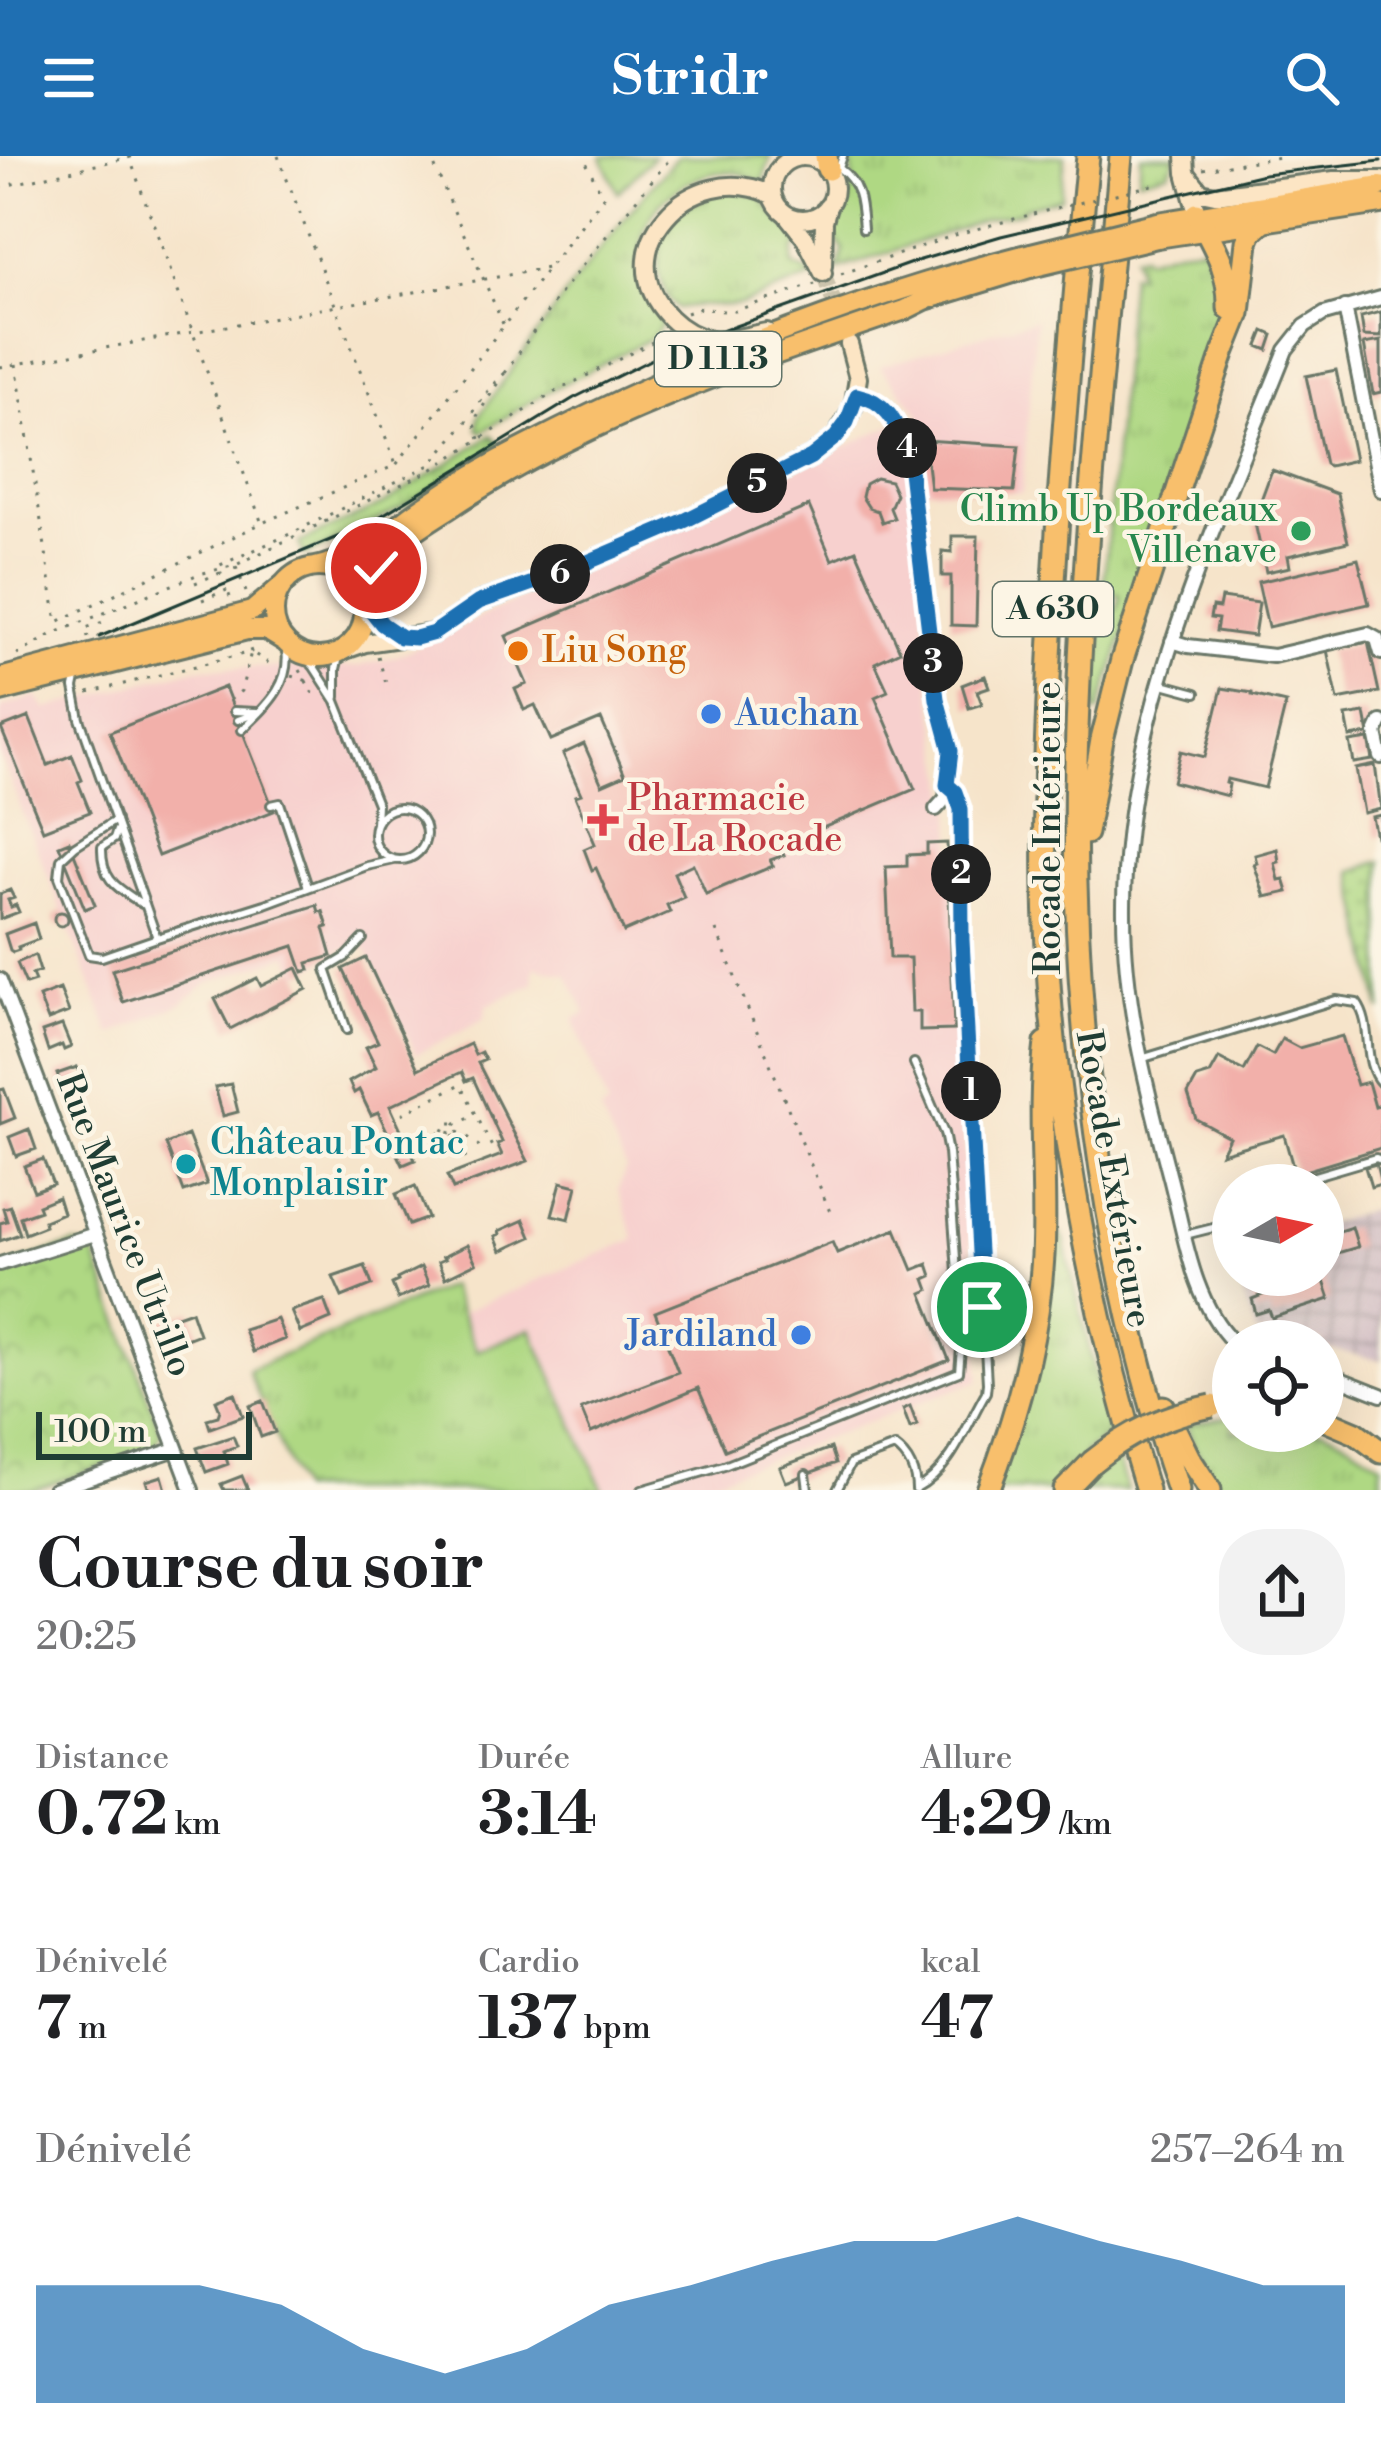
<!DOCTYPE html>
<html lang="fr">
<meta charset="utf-8">
<style>
body{margin:0;font-family:"Libre Bodoni",serif;background:#f2f2f2;color:#202124;height:100vh;display:flex;flex-direction:column;font-size:45px;white-space:nowrap}
*{box-sizing:border-box;margin:0}
p{font-size:39px;color:#757577}
.icon{flex:none;width:66px;height:66px;fill:none;stroke:currentColor;stroke-width:2;stroke-linecap:round;stroke-linejoin:round}
.map{position:relative;height:1334px;overflow:hidden}
.panel{display:flex;flex-direction:column;background:#fff;flex:1}
.panel>*{flex:none}
.needle{width:78px;rotate:81deg}
.controls{position:absolute;left:1212px;top:1008px;display:grid;gap:24px}
.controls a{display:grid;place-items:center;width:132px;height:132px;border-radius:50%;background:#fff;box-shadow:0 12px 48px #0002;font-size:60px}
.scale{position:absolute;left:36px;bottom:30px;width:216px;box-sizing:border-box;padding-left:12px;border:6px solid #1f3d34;border-top:0;font-size:33px;line-height:42px;white-space:nowrap;color:#1f3d34;-webkit-text-stroke:9px #fcf5e5;paint-order:stroke}
.pin{position:absolute;display:grid;place-items:center;width:102px;height:102px;color:#fff;margin:-51px;border:6px solid #fff;border-radius:50%;box-shadow:0 3px 12px #0007}
.km{position:absolute;width:60px;height:60px;margin:-30px;border-radius:50%;background:#222;color:#fff;font-size:33px;line-height:60px;text-align:center}
.round{display:grid;place-items:center;flex:none;width:126px;height:126px;border-radius:48px;background:#f2f2f2}
.summary{display:flex;align-items:center;justify-content:space-between;height:204px;padding:0 36px}
h1{font-size:66px;font-weight:800;line-height:90px}
.stats{display:grid;grid-template-columns:repeat(3,1fr);gap:18px;height:204px;padding:12px 36px}
.stats div{display:grid;align-content:center}
.stats b{font-size:60px;font-weight:800}
.stats small{font-size:33px;font-weight:400}
.stats p{font-size:33px}
.chart{height:336px;padding:24px 36px}
.chart p{display:flex;justify-content:space-between}
.chart svg{width:100%;height:216px;margin-top:12px;fill:#1f6fb2;opacity:.7}
header{display:flex;justify-content:space-between;align-items:center;height:156px;padding:0 36px;background:#1f6fb2;color:#fff;font-size:54px;font-weight:800}
.map>svg:first-child{display:block}
.built{fill:#f7d0ce}
.industrial{fill:url(#industrial-grid)}
.grass{fill:url(#grass-tufts);stroke:#678a5c;stroke-width:3}
.park{fill:url(#park-crowns);stroke:#678a5c;stroke-width:3}
.garden{fill:url(#garden-dots);stroke:#678a5c;stroke-width:3}
.building{fill:#f2b0aa}
.lines{fill:none;stroke-linecap:round;stroke-linejoin:round}
.secondary-tunnel{stroke:#cbc3ac;stroke-width:16;stroke-dasharray:16 8;stroke-linecap:butt}
.lane-casing{stroke:#6a7768;stroke-width:12}
.street-casing{stroke:#6a7768;stroke-width:18}
.secondary-casing{stroke:#6a7768;stroke-width:22}
.primary-casing{stroke:#6a7768;stroke-width:24}
.highway-casing{stroke:#6a7768;stroke-width:27}
.path{stroke:#6a7768;stroke-width:3;stroke-dasharray:3 9;stroke-linecap:butt}
.lane{stroke:#fff;stroke-width:6}
.street{stroke:#fff;stroke-width:12}
.secondary{stroke:#fce5c4;stroke-width:16}
.primary{stroke:#f8bf6c;stroke-width:18}
.highway{stroke:#f8bf6c;stroke-width:21}
.tram{stroke:#1f3d34;stroke-width:3}
.primary-bridge-casing{stroke:#6a7768;stroke-width:24;stroke-linecap:butt}
.highway-bridge-casing{stroke:#6a7768;stroke-width:27;stroke-linecap:butt}
.path-bridge{stroke:#6a7768;stroke-width:3;stroke-dasharray:3 9;stroke-linecap:butt}
.primary-bridge{stroke:#f8bf6c;stroke-width:18}
.highway-bridge{stroke:#f8bf6c;stroke-width:21}
.route-casing{stroke:#fff;stroke-width:24}
.route{stroke:#1f6fb2;stroke-width:15}
.leisure-dot{fill:#2e9e5b;stroke:#fcf5e5;stroke-width:4.5}
.food-dot{fill:#e8710a;stroke:#fcf5e5;stroke-width:4.5}
.shop-dot{fill:#3f7fe0;stroke:#fcf5e5;stroke-width:4.5}
.health-dot{fill:#e0444e;stroke:#fcf5e5;stroke-width:4.5}
.culture-dot{fill:#0f9aa8;stroke:#fcf5e5;stroke-width:4.5}
.labels{text-anchor:middle;dominant-baseline:central;stroke-width:9;stroke-linejoin:round;paint-order:stroke}
.shield{fill:#fcf5e5;stroke:#617469;stroke-width:3}
.shield-label{font-size:33px;font-weight:bold;fill:#1f3d34}
.leisure-label{font-size:36px;fill:#27864d;stroke:#fcf5e5;text-anchor:end}
.food-label{font-size:36px;fill:#c56008;stroke:#fcf5e5;text-anchor:start}
.shop-label{font-size:36px;fill:#366cbe;stroke:#fcf5e5;text-anchor:start}
.health-label{font-size:36px;fill:#be3a42;stroke:#fcf5e5;text-anchor:start}
.street-label{font-size:36px;fill:#1f3d34;stroke:#fcf5e5}
.culture-label{font-size:36px;fill:#0d838f;stroke:#fcf5e5;text-anchor:start}
</style>
<header><svg class="icon" aria-label="menu" viewBox="0 0 24 24"><path d="M4 6h16M4 12h16M4 18h16"/></svg>Stridr<svg class="icon" aria-label="search" viewBox="0 0 24 24"><circle cx="10" cy="10" r="6"/><path d="M15 15l6 6"/></svg></header>
<div class="map">
<svg width="1381" height="1334" viewBox="0 0 1381 1334">
<defs>
<pattern id="industrial-grid" width="8" height="8" patternUnits="userSpaceOnUse" patternTransform="scale(3)"><rect width="8" height="8" fill="#d2bec4"/><path d="M0 4h8M4 0v8" fill="none" stroke="#aa9ca0"/></pattern>
<pattern id="grass-tufts" width="24" height="20" patternUnits="userSpaceOnUse" patternTransform="scale(3)"><rect width="24" height="20" fill="#afd883"/><path d="M3 7l-1-3M5 7V3M7 7l1-3M15 17l-1-3M17 17v-4M19 17l1-3" fill="none" stroke="#96ba72"/></pattern>
<pattern id="park-crowns" width="20" height="18" patternUnits="userSpaceOnUse" patternTransform="scale(3)"><rect width="20" height="18" fill="#afd883"/><path d="M2 6a3 3 0 1 1 6 0M12 15a3 3 0 1 1 6 0" fill="none" stroke="#96ba72"/></pattern>
<pattern id="garden-dots" width="8" height="8" patternUnits="userSpaceOnUse" patternTransform="scale(3)"><rect width="8" height="8" fill="#afd883"/><path d="M2 2h.1M6 6h.1" fill="none" stroke="#96ba72" stroke-width="1.8" stroke-linecap="round"/></pattern>
</defs>
<rect width="100%" height="100%" fill="#fcf5e5"/>
<filter id="ink" filterUnits="userSpaceOnUse"><feTurbulence type="fractalNoise" baseFrequency=".00833" numOctaves="2"/><feDisplacementMap in="SourceGraphic" scale="24" xChannelSelector="R" yChannelSelector="G"/><feConvolveMatrix kernelMatrix="1 2 1 2 8 2 1 2 1" color-interpolation-filters="sRGB"/></filter>
<filter id="wash" filterUnits="userSpaceOnUse"><feTurbulence type="fractalNoise" baseFrequency=".004" numOctaves="4" result="noise"/><feDisplacementMap in="SourceGraphic" scale="48" xChannelSelector="R" yChannelSelector="G"/><feGaussianBlur stdDeviation="2.7" result="paint"/><feColorMatrix in="noise" values="0 0 0 0 0 0 0 0 0 0 0 0 0 0 0 0 0 1.4 0 .05"/><feComposite in="paint" operator="in"/></filter>
<g filter="url(#wash)">
<rect width="100%" height="100%" fill="#f6e4ca"/>
<path class="built" d="M1036,163L1022,337L924,333L919,257L880,210Z
M907,262L930,527L952,655L959,903L980,1224L686,1334H603L532,1173L477,1195L460,1157L635,1083L618,1034L626,1012L600,956L608,951L573,863L586,857L567,818L534,811V828L487,849L484,863L416,898L366,793H344L299,819L288,799L207,827L181,848L111,879L0,600V552L37,540L46,553L197,512L356,511L397,500Z"/>
<path class="industrial" d="M1381,1051V1204L1323,1192V1185H1292L1256,1177L1235,1119H1323V1069Z"/>
<path class="grass" d="M601,0H654L618,36Z
M678,0H770V3L762,27C750,21 740,16 727,16C686,16 637,55 641,99C642,117 655,144 661,162V170L653,181L538,241L482,276L478,273L479,260C542,170 604,81 678,0Z
M848,0H1065L1061,42L1023,52V55L984,64L836,114L844,94L832,78C845,53 861,27 848,0Z
M1141,0H1176L1169,16L1139,23Z
M724,32L763,41C772,63 789,67 801,86L794,94L793,109L815,120L742,148C719,153 702,146 677,152L668,143L658,116L661,81L678,54Z
M1204,90C1218,129 1227,143 1218,185L1099,556H1095L1102,451L1117,453L1120,439L1103,436L1130,118H1138L1134,100L1143,98L1145,102L1177,93Z
M492,279L500,290C436,331 375,371 304,400L299,387L384,348Z
M1056,1077L1061,1078L1064,1085L1109,1278L1086,1295L1083,1301L1051,1334H994L1052,1079Z
M449,1130L477,1195L531,1173L603,1334H299L248,1214Z
M1233,1260V1275L1323,1274C1345,1282 1363,1294 1381,1308V1334H1221L1194,1290L1187,1269Z
M1117,1302L1127,1334H1079Z"/>
<path class="park" d="M74,1088L92,1092L161,1277L154,1293L32,1334H0V1112Z"/>
<path class="garden" d="M1381,705V855L1352,715Z"/>
<g id="blocks">
<path class="building" d="M1381,156V181L1364,180L1361,161Z
M1264,175L1273,179L1268,194L1258,190Z
M1381,185V236L1373,238L1364,188Z
M1336,214L1355,304L1329,310L1325,308L1306,220Z
M924,284L1019,290L1014,335L930,332Z
M1272,314L1337,338L1348,386L1288,400L1290,411L1266,416L1254,363Z
M876,322L890,325L896,338L890,352L894,362L882,366L878,355L869,352L862,341L865,328Z
M809,350L832,404L856,394L900,495L875,507L888,535L875,541L915,633L780,690L784,699L770,704L773,710L706,738L693,708L674,717L684,741L667,749L670,756L624,776L596,712L592,714L584,693L595,688L575,640L581,638L563,598L584,588L602,629L625,619L601,563L551,584L535,549L524,554L515,533L527,528L506,480Z
M952,380H978L976,470L951,469V420H942V395L952,396Z
M1358,403L1369,448L1268,471L1258,426Z
M1221,442L1259,447L1254,480L1216,475L1218,463L1210,462L1212,451L1219,452Z
M1368,486L1379,536L1338,544L1327,494Z
M985,520L989,531L977,535L982,548L969,552L962,529Z
M225,531L274,655L158,700L110,576Z
M1222,532L1252,537V539L1286,547L1265,632L1227,623L1226,627L1229,628L1227,640L1173,626L1181,595L1205,601Z
M1365,557L1369,578L1350,581L1346,560Z
M29,561L48,609L72,599L82,624L78,626L90,656L43,674L1,572Z
M1369,583L1373,604L1354,607L1350,586Z
M1375,609L1381,653L1364,657L1356,613Z
M1381,659V681H1376L1372,661Z
M69,685L95,749L85,753L59,689Z
M947,687L954,874L920,875V856H912L910,802H890L886,711L907,710V699L927,698V688Z
M1277,693L1279,706L1275,707L1279,724L1284,723L1288,736L1265,741L1254,708L1257,707L1255,699Z
M10,734L14,742L8,744L11,751L16,749L19,756L0,763V738Z
M317,749L319,756L323,755L328,771L324,772L332,800L308,807L310,814L303,816L294,790L123,846L112,814Z
M54 763a7 7 0 1 1 14 0a7 7 0 1 1-14 0Z
M34,767L39,783L18,791L19,794L13,796L10,794L5,778Z
M35,799L40,815L32,818L35,825L26,828L17,807Z
M366,802L418,913L470,888L475,899L481,896L485,904L478,907L528,1005L453,1033L447,1020L502,999L497,988L502,986L473,922L466,925L462,916L390,950L415,1004L403,1009L378,956L371,959L359,934L354,937L349,926L376,911L366,891L378,886L343,813Z
M297,812L307,833L230,873L215,843L257,822L261,830Z
M60,833L69,856L48,864L39,841Z
M62,869L71,891L64,894L62,889L48,895L42,876Z
M1342,880L1357,929L1368,926L1375,951L1381,949V992L1295,1018L1284,979L1221,997L1229,981L1196,963L1188,938L1197,922L1210,918L1219,902L1244,915L1257,891L1273,899L1282,883L1299,892Z
M77,911L84,929L64,937L57,918Z
M231,928L238,956L223,960L215,931Z
M4,933L15,962L0,968V934Z
M29,973L36,993L16,1000L9,981Z
M188,979L207,1028L184,1036L166,988Z
M43,1003L53,1028L34,1035L24,1010Z
M1376,1008L1381,1028L1371,1031L1365,1011Z
M561,1026L577,1030L569,1063L552,1059Z
M415,1030L428,1062L409,1069L396,1038Z
M58,1041L63,1057L44,1065L45,1070L25,1078L20,1061L40,1054L38,1049Z
M10,1050L20,1078L0,1085V1067L7,1065L3,1052Z
M524,1064L531,1081L501,1095L495,1080L500,1078L499,1075Z
M1352,1071L1358,1091L1324,1101L1323,1080Z
M896,1073L913,1114L928,1108L932,1120L925,1123L929,1134L922,1137L949,1204L725,1294L698,1232L591,1277L581,1253L678,1216L655,1156L832,1086L837,1097Z
M467,1089L476,1107L445,1122L438,1106L445,1103L443,1101Z
M365,1110L372,1129L342,1141L333,1121Z
M421,1111L429,1129L398,1143L392,1128L398,1125L397,1123Z
M1297,1119H1322L1330,1143L1272,1162L1269,1154L1256,1158L1252,1143L1265,1138L1262,1130Z
M324,1144L331,1163L300,1176L291,1155Z
M191,1155L199,1178L173,1188L162,1165Z
M277,1163L285,1183L253,1196L244,1174Z
M235,1237L243,1260L210,1272L207,1263L218,1260L220,1254L216,1244Z
M263,1245L275,1276L261,1281L250,1250Z
M910,1250L917,1269L910,1272L903,1253Z
M233,1280L237,1290L224,1295L228,1308L206,1316L197,1292Z
M831,1292L836,1307L786,1326L780,1311Z
M162,1320L166,1334H149L146,1325Z
M242,1320L248,1334H224L221,1328Z"/>
</g>
</g>
<g filter="url(#ink)">
<use href="#blocks" fill-opacity="0" stroke="#6a7768" stroke-width="3"/>
<g class="lines">
<path class="secondary-tunnel" d="M823,117L841,167"/>
<g class="lane-casing">
<path id="lane" d="M843,0L839,12C861,28 861,47 863,73
M303,499L314,511L336,545L377,648L376,667
M76,523L74,532L80,563L157,782L265,748L367,710L394,704
M1163,528L1196,537
M336,541V513L340,497
M234,555L257,556
M238,564L257,557
M242,574C267,550 294,526 285,488
M271,649L280,647L308,731
M374 678a26 26 0 1 1 52 0a26 26 0 1 1-52 0Z
M116,664L75,690L61,703L59,721L89,799L102,801L157,782
M117,674L114,683L102,691C101,725 118,732 142,748
M347,874L326,813L346,801L363,783
M1144,902L1336,844L1357,847C1374,870 1361,906 1381,927
M1303,1029L1308,1022L1376,1002L1381,1004
M1185,1079L1233,1067
M806,1318L808,1334
M916,1333C951,1315 966,1270 986,1236L987,1227L962,784L960,653L955,636L950,632
M642,1334L724,1310L959,1216L962,1181L948,997L944,977L914,907
M837,1334L851,1307L895,1291C909,1301 916,1317 916,1334"/>
</g>
<g class="street-casing">
<path id="street" d="M1345,151L1381,334
M857,239C886,245 895,265 907,290L937,543L951,595L946,642L936,653
M1172,485L1188,490L1273,500L1368,478L1377,483L1381,497
M1381,566L1376,577L1381,601
M0,824L192,1334
M0,1108L95,1078
M1233,1186C1191,1144 1184,1073 1169,1018C1147,933 1124,847 1124,758C1122,561 1215,374 1286,194L1305,170L1324,158L1381,142
M1323,1216L1381,1239
M54,1334L176,1293"/>
</g>
<g class="secondary-casing">
<path id="secondary" d="M1185,0L1186,17L1197,58L1188,63
M772 32a31 31 0 1 1 62 0a31 31 0 1 1-62 0Z
M1186,17L1201,36L1215,39L1334,24H1381
M786,58L805,82L823,117
M823,110L824,65L828,50
M767,176C749,179 729,186 711,184C695,181 681,173 670,162C604,95 691,0 772,39
M363,444L382,468L401,481
M345,494L365,487L434,477L479,446L567,415L686,364L811,301L836,281L853,252L858,222L849,188"/>
</g>
<g class="primary-casing">
<path id="primary" d="M1158,66L1381,30
M1157,82L1381,48
M274 456a45 45 0 1 1 90 0a45 45 0 1 1-90 0Z
M311,412C354,404 388,375 423,351C456,328 490,308 526,290C685,208 857,141 1031,97
M363,444C367,433 370,420 377,410C394,387 425,368 449,353C586,261 750,207 905,154L925,144L1030,112
M0,522L252,455L287,425
M0,536L247,474H266L284,485"/>
</g>
<g class="highway-casing">
<path id="highway" d="M826,0L828,13
M1088,0C1073,154 1060,308 1052,462C1045,593 1040,723 1051,853C1066,1017 1098,1177 1147,1334
M1121,0C1103,202 1081,405 1076,608C1070,849 1100,1106 1178,1334
M1197,58C1214,90 1230,114 1229,152
M1086,677L1102,584L1122,504L1223,197L1239,157L1247,86L1251,76L1264,64
M1164,1251L1189,1302L1210,1334
M1323,1263L1356,1277L1381,1296
M988,1334C1017,1260 1038,1179 1043,1100C1047,1029 1037,957 1046,887
M1065,1334L1092,1306"/>
</g>
<path class="path" d="M129,0L261,365
M278,0L396,308
M430,0L503,168
M1203,13L1286,0
M0,31L135,0
M841,118L961,77L1033,58
M686,157L700,152L731,156L815,128
M16,208L57,466L262,367L396,309L603,41L583,0
M0,211L547,112
M505,217L564,132L672,0
M480,283L474,265L499,225
M236,411L246,436
M195,427L220,417
M230,441L218,410L290,378L430,309L468,264L492,229L505,217
M202,444L227,434
M88,482L86,472L103,466
M17,499L53,478L199,418L236,409L433,313L555,236L668,178
M378,500L387,531
M300,514L312,536L319,541
M292,520L311,526
M88,537L251,496L250,493
M230,544L241,535L251,496L273,510
M716,774L832,1061
M402,958L461,928L493,993
M443,975L447,967H455
M457,976L464,978L486,996
M453,979L467,1005
M415,987L443,975L452,977L456,968L474,960"/>
<use href="#lane" class="lane"/>
<use href="#street" class="street"/>
<use href="#secondary" class="secondary"/>
<use href="#primary" class="primary"/>
<use href="#highway" class="highway"/>
<path class="tram" d="M99,481L366,369L574,242L658,200L727,173L917,105L1001,80L1264,18L1381,5"/>
<g class="primary-bridge-casing">
<path id="primary-bridge" d="M1031,97L1158,66
M1030,112L1157,82"/>
</g>
<g class="highway-bridge-casing">
<path id="highway-bridge" d="M1092,1306C1129,1276 1166,1259 1212,1250"/>
</g>
<path class="path-bridge" d="M1033,58L1161,27"/>
<use href="#primary-bridge" class="primary-bridge"/>
<use href="#highway-bridge" class="highway-bridge"/>
</g>
</g>
<g class="lines" filter="url(#ink)">
<g class="route-casing">
<path id="route" d="M376,412L363,444L382,468L401,481L416,482L434,477L479,446L567,415L686,364L811,301L836,281L847,266L857,239C886,245 895,265 907,290L937,543L951,595L947,629L955,636L961,653L962,784L982,1151"/>
</g>
<use href="#route" class="route"/>
</g>
<circle class="leisure-dot" cx="1301" cy="375" r="12"/>
<circle class="food-dot" cx="518" cy="495" r="12"/>
<g class="shop-dot">
<circle cx="711" cy="558" r="12"/>
<circle cx="801" cy="1179" r="12"/>
</g>
<path class="health-dot" d="M597 646h12v12h12v12h-12v12h-12v-12h-12v-12h12z"/>
<circle class="culture-dot" cx="186" cy="1008" r="12"/>
<g class="labels">
<g class="shield">
<rect x="655" y="176" width="126" height="54" rx="9"/>
<rect x="993" y="426" width="120" height="54" rx="9"/>
</g>
<g class="shield-label">
<text x="718" y="203">D 1113</text>
<text x="1053" y="453">A 630</text>
</g>
<g class="leisure-label">
<text x="1277" y="354">Climb Up Bordeaux<tspan x="1277" dy="41">Villenave</tspan></text>
</g>
<g class="food-label">
<text x="542" y="495">Liu Song</text>
</g>
<g class="shop-label">
<text x="735" y="558">Auchan</text>
<text x="777" y="1179" text-anchor="end">Jardiland</text>
</g>
<g class="health-label">
<text x="627" y="643">Pharmacie<tspan x="627" dy="41">de La Rocade</tspan></text>
</g>
<g class="street-label">
<text transform="translate(1049 672) rotate(-90)">Rocade Intérieure</text>
<text transform="translate(1113 1023) rotate(80)">Rocade Extérieure</text>
<text transform="translate(124 1069) rotate(69)">Rue Maurice Utrillo</text>
</g>
<g class="culture-label">
<text x="210" y="987">Château Pontac<tspan x="210" dy="41">Monplaisir</tspan></text>
</g>
</g>
</svg>
<div class="controls">
<a><svg class="needle" viewBox="-14 -14 28 28"><path d="M0-13l5 13h-10z" fill="#e53935"/><path d="M0 13l5-13h-10z" fill="#757577"/></svg></a>
<a><svg class="icon" aria-label="locate" viewBox="0 0 24 24"><circle cx="12" cy="12" r="6"/><path d="M12 2v4M12 18v4M2 12h4M18 12h4"/></svg></a>
</div>
<div class="scale">100 m</div>
<div class="pin" style="left:982px;top:1151px;background:#1e9e55"><svg class="icon" aria-label="arrive" viewBox="0 0 24 24"><path d="M6 21V4h12l-3 4 3 4H6"/></svg></div>
<div class="pin" style="left:376px;top:412px;background:#d93025"><svg class="icon" aria-label="check" viewBox="0 0 24 24"><path d="M5 12l5 5 9-10"/></svg></div>
<b class="km" style="left:971px;top:935px">1</b>
<b class="km" style="left:961px;top:718px">2</b>
<b class="km" style="left:933px;top:507px">3</b>
<b class="km" style="left:907px;top:292px">4</b>
<b class="km" style="left:757px;top:327px">5</b>
<b class="km" style="left:560px;top:418px">6</b>
</div>
<section class="panel">
<div class="summary"><div><h1>Course du soir</h1><p>20:25</p></div><a class="round"><svg class="icon" aria-label="share" viewBox="0 0 24 24"><path d="M12 15V3M7 8l5-5 5 5M5 13v7h14v-7"/></svg></a></div>
<div class="stats">
<div><p>Distance</p><b>0.72<small> km</small></b></div>
<div><p>Durée</p><b>3:14</b></div>
<div><p>Allure</p><b>4:29<small> /km</small></b></div>
</div>
<div class="stats">
<div><p>Dénivelé</p><b>7<small> m</small></b></div>
<div><p>Cardio</p><b>137<small> bpm</small></b></div>
<div><p>kcal</p><b>47</b></div>
</div>
<div class="chart"><p><span>Dénivelé</span>257–264 m</p>
<svg viewBox="0 0 160 44" preserveAspectRatio="none"><path d="M0 44V20L10 20L20 20L30 24L40 33L50 38L60 33L70 24L80 20L90 15L100 11L110 11L120 6L130 11L140 15L150 20L160 20V44z"/></svg>
</div>
</section>
